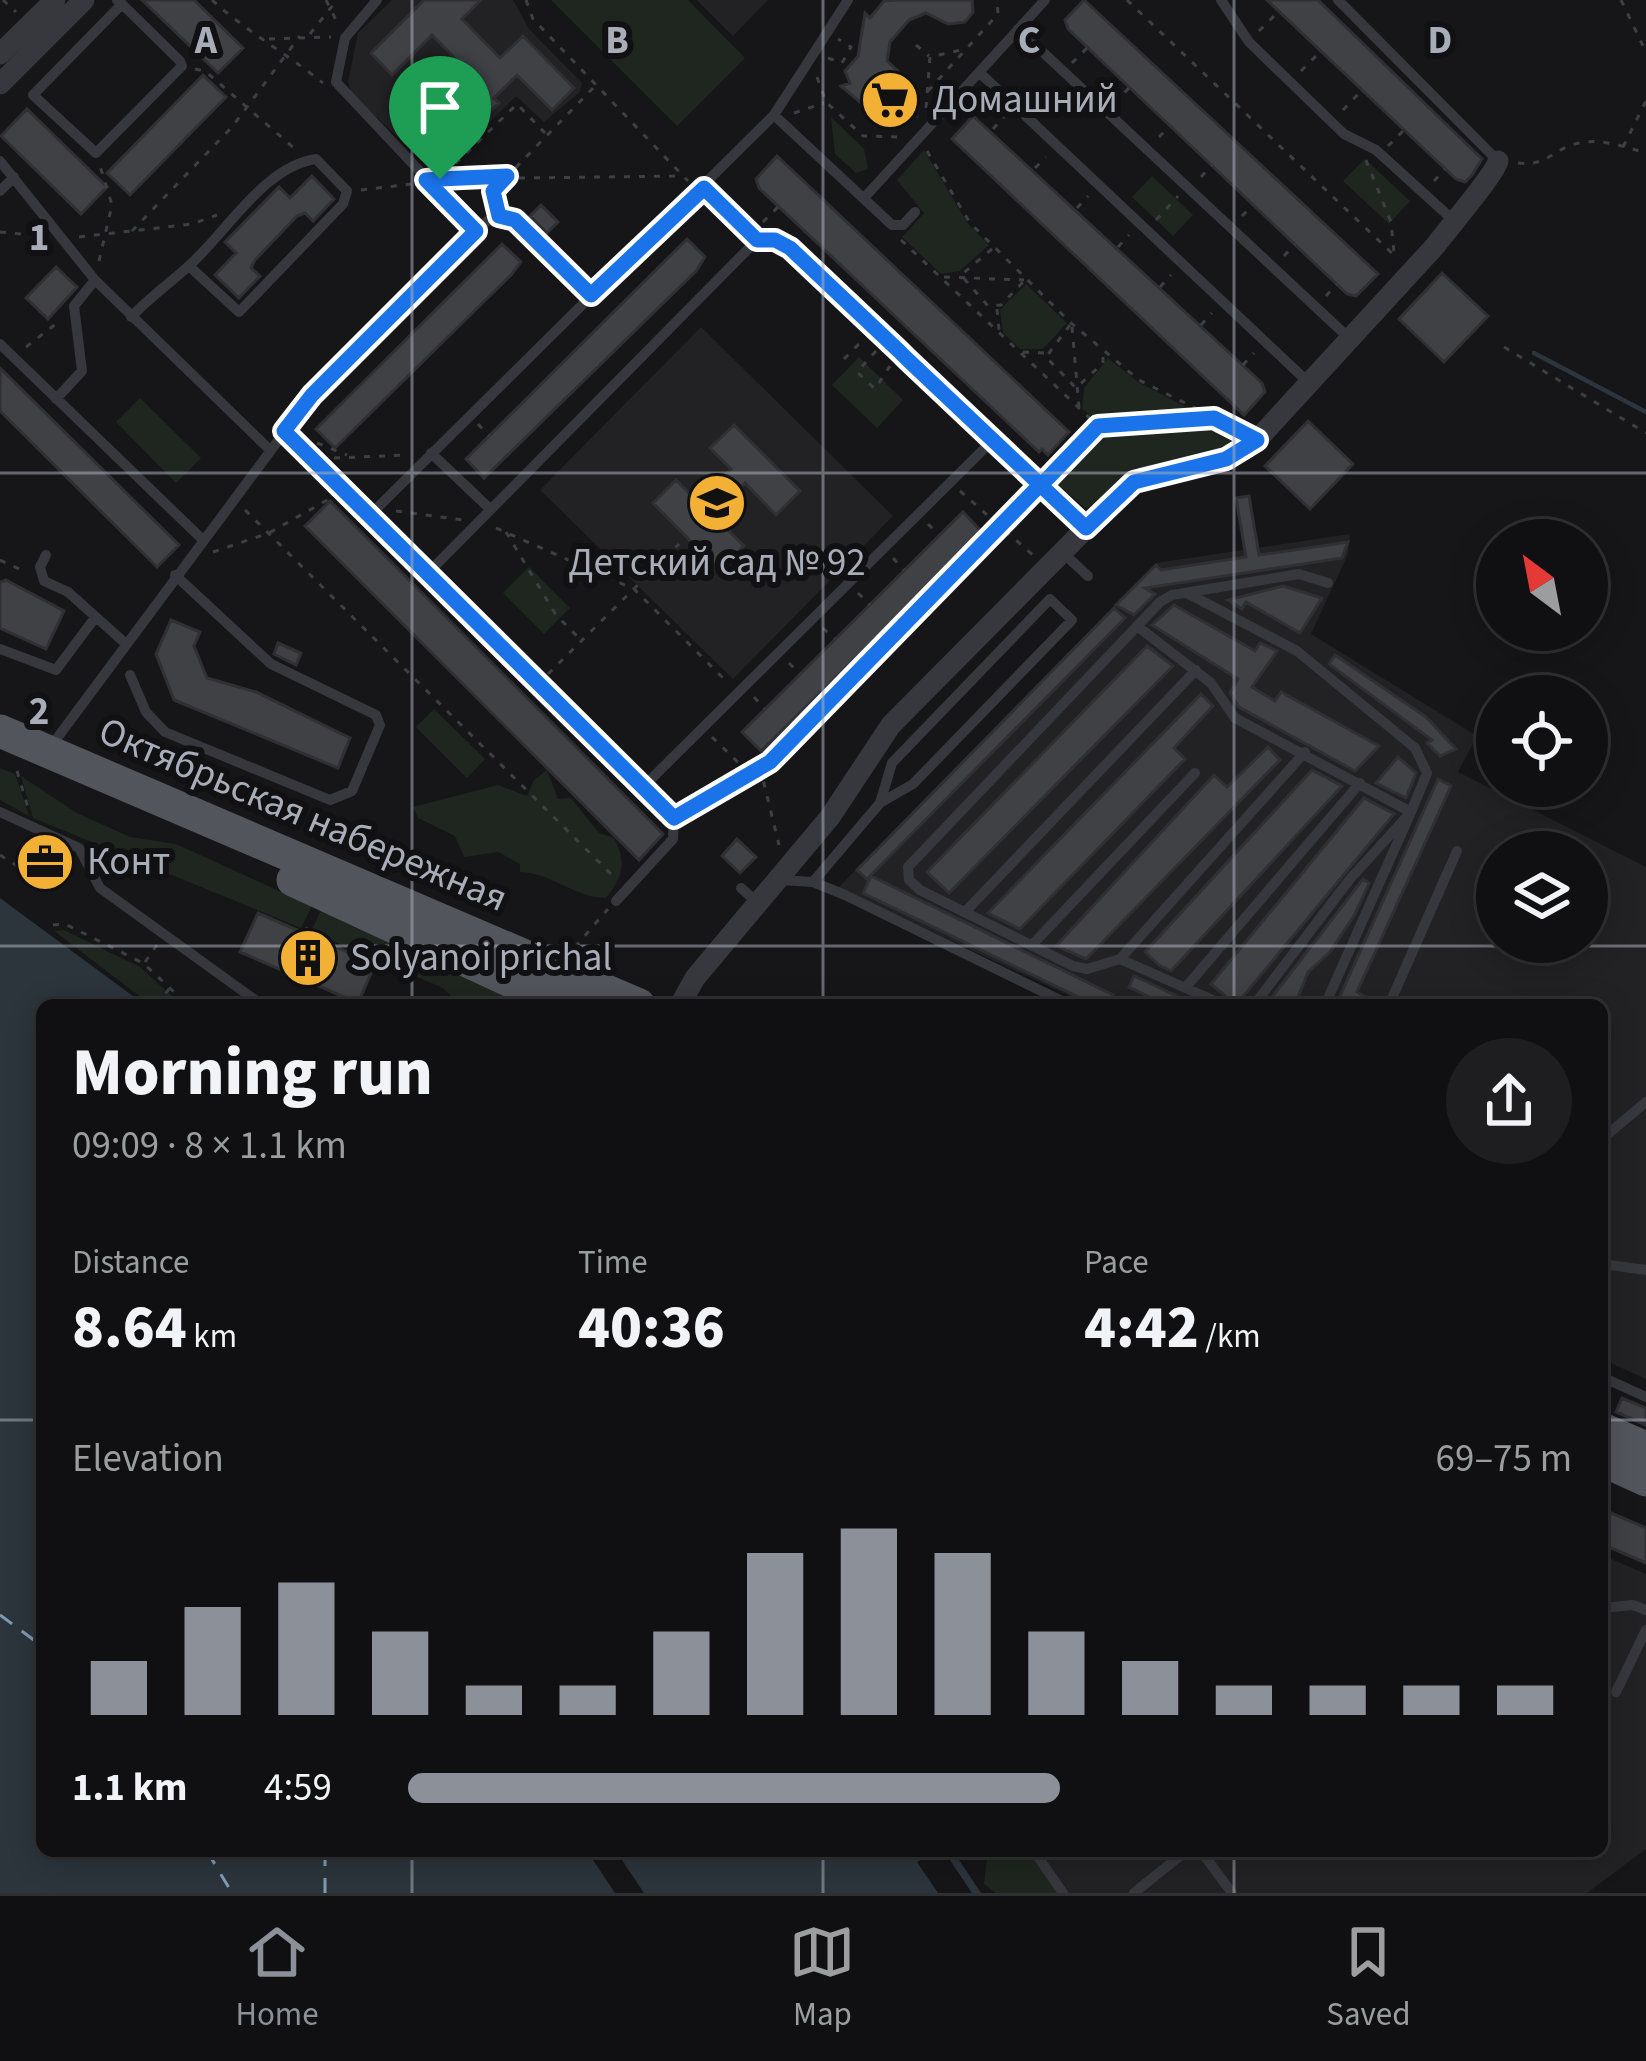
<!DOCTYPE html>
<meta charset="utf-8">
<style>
body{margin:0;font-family:"Source Sans 3",sans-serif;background:#1e1e20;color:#f1f3f6;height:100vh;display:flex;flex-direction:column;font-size:45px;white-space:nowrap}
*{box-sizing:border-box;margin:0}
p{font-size:39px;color:#9c9d9f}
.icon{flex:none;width:66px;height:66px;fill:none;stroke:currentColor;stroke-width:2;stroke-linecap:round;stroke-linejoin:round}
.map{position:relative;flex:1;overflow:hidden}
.sheet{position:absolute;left:36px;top:999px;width:1572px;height:858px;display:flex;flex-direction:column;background:#101012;border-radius:18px;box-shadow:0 6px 30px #0003,0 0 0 3px #303032}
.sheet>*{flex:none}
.needle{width:78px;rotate:328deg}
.controls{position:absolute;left:1476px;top:519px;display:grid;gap:24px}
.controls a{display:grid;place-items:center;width:132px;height:132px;border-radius:50%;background:#101012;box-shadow:0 6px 30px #0003,0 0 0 3px #303032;font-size:60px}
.pin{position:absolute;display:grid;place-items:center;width:102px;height:102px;color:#fff;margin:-123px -51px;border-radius:50% 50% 50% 0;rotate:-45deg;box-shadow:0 0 12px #0007}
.pin .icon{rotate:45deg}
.round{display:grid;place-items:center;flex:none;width:126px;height:126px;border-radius:63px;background:#1e1e20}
.headline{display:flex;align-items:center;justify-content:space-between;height:204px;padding:0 36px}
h1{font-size:66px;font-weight:800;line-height:90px}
.stats{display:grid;grid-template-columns:repeat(3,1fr);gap:18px;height:204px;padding:12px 36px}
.stats div{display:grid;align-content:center}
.stats b{font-size:60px;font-weight:800}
.stats small{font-size:33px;font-weight:400}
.stats p{font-size:33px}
.chart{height:336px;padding:24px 36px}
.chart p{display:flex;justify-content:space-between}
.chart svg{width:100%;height:216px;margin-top:12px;stroke:#8c9099;stroke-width:6}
ul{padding:0 36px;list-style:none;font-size:39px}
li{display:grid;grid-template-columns:192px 144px 1fr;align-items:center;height:90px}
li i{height:30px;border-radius:15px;background:#8c9099}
.tab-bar{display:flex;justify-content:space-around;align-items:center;height:168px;border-top:3px solid #303032;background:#101012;font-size:33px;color:#9c9d9f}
.tab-bar a{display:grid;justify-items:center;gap:6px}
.tab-bar .active{color:#8c9099}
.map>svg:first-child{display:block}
.built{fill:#222225;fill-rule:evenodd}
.green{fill:#1e261f}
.water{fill:#2c353c}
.pier{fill:#161618}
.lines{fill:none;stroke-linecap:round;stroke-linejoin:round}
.stream{stroke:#2c353c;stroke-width:4.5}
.ferry{stroke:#7f9bb3;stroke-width:3;stroke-dasharray:15 12;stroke-linecap:butt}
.building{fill:#404145;stroke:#303034;stroke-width:3}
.path{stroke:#3d3f44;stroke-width:3;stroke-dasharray:6 9;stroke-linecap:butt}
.lane{stroke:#37383d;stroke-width:10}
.street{stroke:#37383d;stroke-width:21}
.primary{stroke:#53555c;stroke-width:33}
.route-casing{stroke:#fff;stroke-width:24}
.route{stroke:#1a73e8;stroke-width:15}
.grid{fill:none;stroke:#a8adb8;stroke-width:3;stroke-opacity:0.55}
.labels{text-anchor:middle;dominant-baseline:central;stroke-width:12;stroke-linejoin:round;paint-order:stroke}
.poi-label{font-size:39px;fill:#a8adb8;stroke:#111113;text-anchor:start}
.street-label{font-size:39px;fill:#a8adb8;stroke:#111113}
.grid-label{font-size:39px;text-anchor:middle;font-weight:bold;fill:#a8adb8;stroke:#111113;stroke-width:12;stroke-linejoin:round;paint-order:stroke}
</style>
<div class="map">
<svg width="1646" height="1893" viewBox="0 0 1646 1893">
<rect width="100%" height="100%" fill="#161618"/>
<path class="built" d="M392,0H513L529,29L582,83L580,92L544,122L516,96L441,171L433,170L352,94L348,82L358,33Z
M697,0H768L733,36Z
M701,327L893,516L733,679L540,490Z
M1350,534L1348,554L1311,634L1477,736L1458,772L1646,867V1379L1602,1359V1005H1089L838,888L1156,563ZM1497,852H1587V942H1497Z
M1602,1555L1646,1574V1849L1587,1893H1063L1034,1851H1602Z"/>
<path class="green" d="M551,0H688L745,58L677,126Z
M831,117L864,149L868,169L856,173L835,154Z
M924,150L968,224L989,245L960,271L941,274L902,237L924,213L897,180Z
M1365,159L1410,201L1389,224L1343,181Z
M1152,176L1193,215L1173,236L1132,197Z
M1026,284L1067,323L1043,349H1020L1003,333L1000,310Z
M859,357L903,400L877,428L832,385Z
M1108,358L1138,382L1202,415L1099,424L1082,408L1084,388Z
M140,398L201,458L176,483L116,422Z
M1159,421H1215L1244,435L1223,449L1136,469L1087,509L1051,479L1096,432Z
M529,567L570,608L544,634L503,593Z
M434,709L485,759L467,778L416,727Z
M0,768L15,774L29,816L0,800Z
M547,770L558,799L571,798L599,833L614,838C627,863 623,876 606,898C573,897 552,873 520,872V864L498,852L464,857L455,836L418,818L413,807L498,785L527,796L534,780Z
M21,776L77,813L130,837L176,844L312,906L301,928L33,818Z
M321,910L523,1005H460L443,988L311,932Z
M64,930L140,967L182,1005H151L54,931Z
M988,1851H1034L1063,1893H996L984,1884Z"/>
<path class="water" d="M0,898L145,1005H42V1851H953L981,1893H0Z"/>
<path class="pier" d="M587,1851H616L644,1893H615Z
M933,1851H944L972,1893H938L917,1862Z"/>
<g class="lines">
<path class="stream" d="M1534,353L1646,412"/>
<path class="ferry" d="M0,1615L42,1646
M207,1851L232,1893
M325,1893V1851"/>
</g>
<path class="building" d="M142,0H194L243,48L218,73Z
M424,0H481L462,19L500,58L523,36L574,88L552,110L517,75L494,98L499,103L439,162L417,140L477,81L432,35L392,75L371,53Z
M897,0H972L973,12L965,22L948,24L926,13L909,20L890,42L887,61L898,71L902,98L895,106L867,108L841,86L850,83L845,71L858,56L865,13L870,18L884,1Z
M1084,0L1378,274L1356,296L1347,294L1068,29L1065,20Z
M1267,0H1318L1482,159L1472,175L1465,182L1456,179Z
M203,75L226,97L130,195L107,173Z
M27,109L107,187L81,214L1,136Z
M973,116L1262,383L1265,392L1244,415L952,139Z
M777,156L1069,432L1048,455L1042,449L1039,452L759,188L756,179Z
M312,176L334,199L313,221L305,213L297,216L255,260L251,268L260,276L239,298L215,275L236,253L225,242L279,187L290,198Z
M541,205L558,222L547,233L530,216Z
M687,239L705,257L696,271L484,478L466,459Z
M502,244L521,262L511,275L335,448L316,429Z
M56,267L77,287L48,319L26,298Z
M1442,273L1488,316L1444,362L1399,319Z
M0,368L179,545L157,567L0,411Z
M1308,421L1353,464L1310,509L1265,466Z
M734,425L800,491L776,515L745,483L713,515L744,546L719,570L653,503L676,480L698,502L731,469L710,448Z
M1249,496L1259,555L1348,542L1342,558L1145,588L1155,594L1134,615L1116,605L1156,565L1161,570L1246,557L1236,498Z
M330,501L663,834L639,860L305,526Z
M963,512L981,531L972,544L761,751L742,732Z
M6,580L64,611L46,649L0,628V582Z
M1283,586L1322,598L1300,633L1246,602L1242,609L1228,600Z
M1174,605L1255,651L1260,643L1277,651L1252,687L1275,701L1281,692L1379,746L1355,771L1239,707L1230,693L1238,679L1152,625Z
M1114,608L1125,618L867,879L857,870Z
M171,620L200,632L194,646L207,678L256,692L350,738L338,768L174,700L156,654Z
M278,643L301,653L296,665L274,654Z
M1147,646L1173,666L949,893L927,872Z
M1335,655L1426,717L1456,749L1440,756L1427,743L1432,740L1329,664Z
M1201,694L1213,706L1174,748L1185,759L1020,929L988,913Z
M1268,747L1280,760L1086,959L1056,946L1214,775L1227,787Z
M1398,757L1416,773L1406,798L1376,783Z
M1312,770L1342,786L1171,971L1159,965L1145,952Z
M1438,779L1451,786L1357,992L1379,1005H1336Z
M1364,798L1394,814L1236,1005L1211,984Z
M737,839L756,857L740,873L722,856Z
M44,843L64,852L45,888L30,881Z
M871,876L1113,995L1108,1005H1095L863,893Z
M1363,879L1369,883L1355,914L1330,952L1308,972L1295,1005H1266Z
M258,913L375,964L358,1003L240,952Z
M1134,976L1147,982L1196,1005H1166L1129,987Z
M1622,1398L1646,1408V1425L1616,1412Z
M1602,1509L1646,1528V1563L1602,1544Z"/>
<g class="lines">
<path class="path" d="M3,0L16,12
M212,0C247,32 286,53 323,83
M326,0L339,26
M526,0L533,19L688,181
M1127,0L1397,258
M1621,0L1646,52
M1259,31L1279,11
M310,34L337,0
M269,39L331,37
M916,45L929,56
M828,58L842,63L851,47L838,39
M1072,63L1088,47
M195,69L205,71L294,148
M1301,71L1321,51
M817,77L826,102L863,136L901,137
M928,91L998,14L997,0
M1114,103L1130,87
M906,107L918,117
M926,108L930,57L966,49
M1343,110L1362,90
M794,113L824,103
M993,129L1004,117
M1159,137L1170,126
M1388,146L1404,130
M1623,147L1646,101
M927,151L970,223L1071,323L1139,380L1239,430
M1366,160L1391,222L1394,253
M1518,163C1547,167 1554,148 1579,143C1601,138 1625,147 1646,153
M1035,168L1046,157
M445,174L517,104L545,133
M1201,177L1212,165
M444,179L683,176
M1434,181L1445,169
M361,190L411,184
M496,203L493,191L595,86
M1077,208L1088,196
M1242,216L1253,205
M1156,220L1178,196
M763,222L779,206
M132,231L232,127L300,36
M0,232L40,236
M79,237L192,224L217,215
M901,240L1098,426L1213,418
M1118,247L1129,235
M992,249L961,275L988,306L1001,305L1025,280
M1284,256L1295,244
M99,261L112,205L100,166
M944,277L1024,280
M1160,287L1171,275
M1326,296L1337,284
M997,309L999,330
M1070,325L1046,357L1076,388L1103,363V352
M1201,325L1212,313
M1072,327L1079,407
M26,347L61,320
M1504,347L1646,433
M876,351L857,372L875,389L890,366
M1023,352L1044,353
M844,359L865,338
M1243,365L1254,353
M478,424L489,436
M317,443L347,455
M334,458L408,455
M1050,475L1098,426
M960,491L1034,556
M245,510L617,880
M396,511L463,520
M928,524L939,535
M496,528L634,589L728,683
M506,532L556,615L582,641
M213,552L269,533L329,499
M893,558L904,570
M0,560L26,572
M858,593L870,605
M823,628L835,639
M789,663L800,674
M548,674L679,544
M754,697L765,709
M712,737L748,772
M760,767L779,845
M17,771L29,811
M686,811L770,762L1030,495
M0,855L30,874
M53,925L65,924L143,963L188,1005
M305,933L311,919
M575,947L608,909
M145,962L157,945
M156,1005L170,988"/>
<path class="lane" d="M117,0L122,4L180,61L182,66L96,153L33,95L122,4
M377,0L345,38L336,82L476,231
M1221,0L1249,42L1344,134L1376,150L1452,219
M1338,0L1498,161
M1018,29L1350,339
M980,73L1309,383
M774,115L892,225H903L915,212
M0,161L95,280L270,450
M704,187L757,240H775L790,248L1086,528
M0,191L14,177
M864,198L1045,0
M131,317C151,296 174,280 194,261C229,228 266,166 316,159L347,191L343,204L239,312L189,266
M0,344L203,540
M56,399L82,371L74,306L95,280
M284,431L674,817L673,839L616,901
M431,453L490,509
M369,516L774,115L848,0
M1062,552L1088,576
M46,555L40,567L44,581L68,592L125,643
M428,573L757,240
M1187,593L1297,651L1415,748L1427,773L1411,812L1350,879L1254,1005
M1137,626L1211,683L1235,718L1411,812L1325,1005
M0,649L56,670L94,619
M130,675L146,712L165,732L330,800L352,791L380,725L376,715L271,664L175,575
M49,749L312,395L487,221L499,216L515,220L591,295
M643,787L993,440
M0,812L79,848L100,888L262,1005
M780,880L813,882L845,895L1070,1005
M813,882L880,803L892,763L1050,599L1072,620L913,784L880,803
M741,888L758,903
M965,912L1196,670
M1032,945L1195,773
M1120,959L1305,752
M1186,987L1360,783
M1224,1005L1120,959L1087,969L1073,966L920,890L909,880L908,867L1160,602L1172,595L1299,574L1328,583
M1389,1005L1457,851
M1602,1139L1646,1102
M1602,1264L1646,1270
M1602,1377L1646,1397
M1602,1608L1633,1605L1646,1610
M1616,1692L1646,1630
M1034,1851L1063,1893
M1201,1851L1232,1893
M1134,1893L1186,1851"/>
<path class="street" d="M0,54L55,0
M0,84L84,0
M680,1005L695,978L830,817L891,725L1123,491L1144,477L1225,459L1257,440L1436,245C1447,230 1495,174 1498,161"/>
<path class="primary" d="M0,731L639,1005
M293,880L562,1005
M1602,1429L1646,1448
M1602,1460L1646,1480"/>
</g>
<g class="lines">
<g class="route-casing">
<path id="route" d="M440,179L426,180L476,231L312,395L284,431L674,818L770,762L1035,490L1049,477L1098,426L1214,418L1257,440L1226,459L1134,482L1086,528C1026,472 967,415 907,359L899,351L790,248L775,240H757L704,188L591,295L515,220L499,216L493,191L507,176L440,179"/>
</g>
<use href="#route" class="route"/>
</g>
<path class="grid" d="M412,0V1005M823,0V1005M1234,0V1005M0,473H1646M0,946H1646M0,1420H42M1602,1420H1646M412,1851V1893M823,1851V1893M1234,1851V1893"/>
<defs>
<g id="supermarket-disc" transform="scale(3)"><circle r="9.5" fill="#f2b134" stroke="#111113"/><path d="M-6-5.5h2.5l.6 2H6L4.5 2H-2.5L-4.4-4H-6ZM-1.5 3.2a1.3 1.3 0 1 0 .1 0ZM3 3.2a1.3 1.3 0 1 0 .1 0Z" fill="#111"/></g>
<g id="school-disc" transform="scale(3)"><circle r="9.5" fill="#f2b134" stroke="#111113"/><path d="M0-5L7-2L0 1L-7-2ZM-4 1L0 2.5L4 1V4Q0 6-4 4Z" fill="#111"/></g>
<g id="office-disc" transform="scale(3)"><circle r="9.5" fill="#f2b134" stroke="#111113"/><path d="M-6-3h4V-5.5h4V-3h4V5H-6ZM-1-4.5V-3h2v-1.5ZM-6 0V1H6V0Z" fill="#111"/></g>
<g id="building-disc" transform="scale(3)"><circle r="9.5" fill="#f2b134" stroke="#111113"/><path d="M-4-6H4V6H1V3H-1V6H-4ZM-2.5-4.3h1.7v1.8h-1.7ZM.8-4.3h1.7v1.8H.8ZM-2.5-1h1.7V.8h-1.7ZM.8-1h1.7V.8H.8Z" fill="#111"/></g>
</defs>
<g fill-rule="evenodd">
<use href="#supermarket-disc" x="890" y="100"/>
<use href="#school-disc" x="717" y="503"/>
<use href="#office-disc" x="45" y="862"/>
<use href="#building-disc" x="308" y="958"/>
</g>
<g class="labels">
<g class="poi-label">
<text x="932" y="100">Домашний</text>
<text x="717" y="563" text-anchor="middle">Детский сад № 92</text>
<text x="87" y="862">Конт</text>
<text x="350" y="958">Solyanoi prichal</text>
</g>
<g class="street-label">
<text transform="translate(303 815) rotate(23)">Октябрьская набережная</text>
</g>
</g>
<g class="grid-label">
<text x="206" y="53">A</text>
<text x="617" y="53">B</text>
<text x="1029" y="53">C</text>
<text x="1440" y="53">D</text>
<text x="39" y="250">1</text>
<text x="39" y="724">2</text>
</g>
</svg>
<div class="controls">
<a><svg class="needle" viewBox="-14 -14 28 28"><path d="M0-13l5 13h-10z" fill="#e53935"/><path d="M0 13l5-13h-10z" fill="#9c9d9f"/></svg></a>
<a><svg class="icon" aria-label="locate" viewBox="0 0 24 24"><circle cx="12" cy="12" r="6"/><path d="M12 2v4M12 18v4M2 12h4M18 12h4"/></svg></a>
<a><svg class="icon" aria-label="layers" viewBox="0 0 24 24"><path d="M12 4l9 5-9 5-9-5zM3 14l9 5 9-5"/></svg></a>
</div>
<div class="pin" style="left:440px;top:179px;background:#1e9e55"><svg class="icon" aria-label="arrive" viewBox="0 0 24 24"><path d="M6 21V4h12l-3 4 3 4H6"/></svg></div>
<section class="sheet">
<div class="headline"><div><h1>Morning run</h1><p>09:09 · 8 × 1.1 km</p></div><a class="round"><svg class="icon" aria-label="share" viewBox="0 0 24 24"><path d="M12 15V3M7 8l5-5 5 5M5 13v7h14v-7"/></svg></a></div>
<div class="stats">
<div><p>Distance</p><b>8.64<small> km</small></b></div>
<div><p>Time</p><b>40:36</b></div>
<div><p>Pace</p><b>4:42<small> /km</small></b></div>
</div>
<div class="chart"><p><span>Elevation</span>69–75 m</p>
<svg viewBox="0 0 160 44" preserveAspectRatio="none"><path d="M5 44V33M15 44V22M25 44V17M35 44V27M45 44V38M55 44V38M65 44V27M75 44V11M85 44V6M95 44V11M105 44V27M115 44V33M125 44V38M135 44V38M145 44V38M155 44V38"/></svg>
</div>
<ul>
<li><b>1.1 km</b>4:59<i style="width:56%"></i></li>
</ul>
</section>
</div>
<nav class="tab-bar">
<a class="active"><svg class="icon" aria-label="home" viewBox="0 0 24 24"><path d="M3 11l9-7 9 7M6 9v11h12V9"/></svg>Home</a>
<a><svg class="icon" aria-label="map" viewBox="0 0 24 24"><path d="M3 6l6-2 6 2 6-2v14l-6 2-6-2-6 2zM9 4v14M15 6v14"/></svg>Map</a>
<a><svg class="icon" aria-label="saved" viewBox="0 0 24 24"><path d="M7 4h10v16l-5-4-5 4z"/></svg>Saved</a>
</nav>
